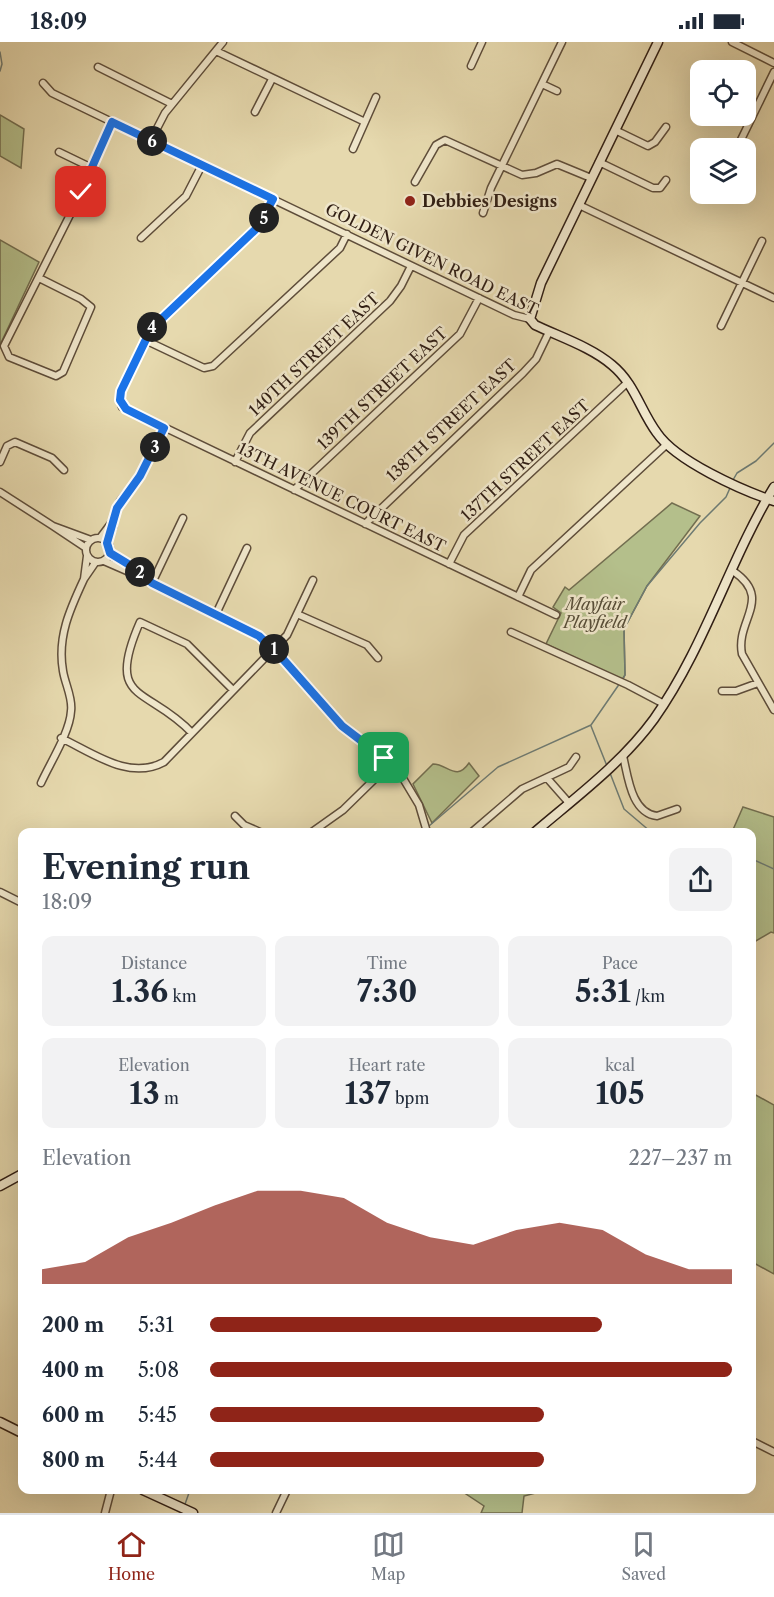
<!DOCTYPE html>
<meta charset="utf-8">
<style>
body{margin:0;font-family:"Libre Caslon Text",serif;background:#f2f2f3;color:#1f2937;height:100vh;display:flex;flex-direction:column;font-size:22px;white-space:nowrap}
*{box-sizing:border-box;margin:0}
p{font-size:20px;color:#747a83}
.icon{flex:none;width:33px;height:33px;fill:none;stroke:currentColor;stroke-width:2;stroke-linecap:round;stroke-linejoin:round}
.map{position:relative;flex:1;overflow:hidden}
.details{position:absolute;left:18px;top:786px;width:738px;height:666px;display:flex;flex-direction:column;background:#fff;border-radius:12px;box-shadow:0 6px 24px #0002}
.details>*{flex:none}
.controls{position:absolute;left:690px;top:18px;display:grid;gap:12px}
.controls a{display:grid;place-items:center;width:66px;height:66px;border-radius:12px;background:#fff;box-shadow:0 6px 24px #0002;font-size:30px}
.pin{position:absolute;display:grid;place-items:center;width:51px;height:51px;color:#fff;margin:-26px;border-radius:12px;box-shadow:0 3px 9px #0006}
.km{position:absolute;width:30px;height:30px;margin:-15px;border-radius:50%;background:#222;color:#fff;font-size:16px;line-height:30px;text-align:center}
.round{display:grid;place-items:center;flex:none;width:63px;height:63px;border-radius:12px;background:#f2f2f3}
.summary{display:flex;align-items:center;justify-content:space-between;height:102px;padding:0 24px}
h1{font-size:33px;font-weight:800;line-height:45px}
.figures{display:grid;grid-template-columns:repeat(3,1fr);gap:9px;height:102px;padding:6px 24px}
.figures div{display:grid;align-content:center;border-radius:12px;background:#f2f2f3;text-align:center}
.figures b{font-size:30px;font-weight:800}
.figures small{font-size:16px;font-weight:400}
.figures p{font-size:16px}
.chart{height:168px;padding:12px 24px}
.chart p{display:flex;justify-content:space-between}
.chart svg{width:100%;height:108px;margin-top:6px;fill:#8f2418;opacity:.7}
ul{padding:0 24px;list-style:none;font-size:20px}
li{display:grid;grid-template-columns:96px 72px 1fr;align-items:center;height:45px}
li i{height:15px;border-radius:8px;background:#8f2418}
.status{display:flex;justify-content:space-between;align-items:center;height:42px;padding:0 30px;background:#fff;direction:ltr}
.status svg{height:16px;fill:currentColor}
.menu{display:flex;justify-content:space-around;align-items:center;height:84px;border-top:2px solid #e0e1e3;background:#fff;font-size:16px;color:#747a83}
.menu a{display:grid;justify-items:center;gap:3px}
.menu .active{color:#8f2418}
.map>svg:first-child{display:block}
.green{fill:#b4bf8b;stroke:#726e50;stroke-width:1.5}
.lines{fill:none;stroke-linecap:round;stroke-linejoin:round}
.stream{stroke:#6e7b73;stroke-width:1.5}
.street-casing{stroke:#5e4d3a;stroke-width:9}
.secondary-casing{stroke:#301e14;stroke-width:11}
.street{stroke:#efe6ca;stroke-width:6}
.secondary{stroke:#efe6ca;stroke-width:8}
.route-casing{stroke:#fff;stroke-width:12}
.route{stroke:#1a73e8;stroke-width:8}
.poi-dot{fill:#8f2418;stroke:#efe6ca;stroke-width:2}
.labels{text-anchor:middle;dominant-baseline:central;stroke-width:5;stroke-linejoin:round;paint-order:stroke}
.poi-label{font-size:16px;font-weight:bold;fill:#301e14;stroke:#efe6ca;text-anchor:start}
.street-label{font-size:16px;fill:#301e14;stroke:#efe6ca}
.park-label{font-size:16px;font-style:italic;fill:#584e38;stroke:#efe6ca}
</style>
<div class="status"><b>18:09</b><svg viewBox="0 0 49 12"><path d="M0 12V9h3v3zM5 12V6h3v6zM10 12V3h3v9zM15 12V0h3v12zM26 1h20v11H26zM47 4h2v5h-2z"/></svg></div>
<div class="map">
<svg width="774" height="1471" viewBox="0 0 774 1471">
<rect width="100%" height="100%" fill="#e6d9ae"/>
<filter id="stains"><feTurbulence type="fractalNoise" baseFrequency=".00333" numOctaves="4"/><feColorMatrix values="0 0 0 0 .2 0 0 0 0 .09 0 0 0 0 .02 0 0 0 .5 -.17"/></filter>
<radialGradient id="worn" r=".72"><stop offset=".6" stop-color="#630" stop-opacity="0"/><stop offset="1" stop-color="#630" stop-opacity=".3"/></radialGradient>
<path class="green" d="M0,73L24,87L21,126L0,114Z
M0,198L39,220L0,303Z
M672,461L700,474L647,544L624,587L625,633L622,638L546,602L561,571L553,565L565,545L569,548Z
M469,721L479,734L432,781L413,742L433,722C448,722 456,740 469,721Z
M743,765L774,775V891L771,890L754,900L752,906V790H732Z
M752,1051L774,1063V1232L752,1220Z
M460,1448H547L524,1454L522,1471H481L484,1464Z"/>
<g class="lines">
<path class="stream" d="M0,10L2,22L0,29
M733,438L737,431L756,419L774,401
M623,637L625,633L624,587L647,544L700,481L726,455L730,446
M591,684L607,724
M610,731L624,767L651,790
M429,784L498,725L591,683L620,641
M657,790L690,787L698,790
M752,817L774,827
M184,1465L190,1448"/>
<g class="street-casing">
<path id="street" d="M732,0L774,21
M216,9L365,80
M471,24L482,0
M98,25L172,62
M43,41L52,51L112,80L514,273L530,277
M542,42L557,49
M255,70L272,37
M615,88L648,104L655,100L666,85
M151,98L165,71L223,0
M737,106L774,30
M353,107L376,55
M59,110L90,125
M599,120L653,146H660L666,138
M415,140L436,103L445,98L522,133L536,131L557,122L591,136
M273,157L257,186L153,284L121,349L120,358L122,365L556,573
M579,163L774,256
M483,171L491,146L562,0
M141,196L186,154L202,123
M39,236L81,257L91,265L63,330L56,334L9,315L4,304L83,147L112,80
M721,284L762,199
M145,298L204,326L213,324L340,206L347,192
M0,420L7,404L15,400L52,416L64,428
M235,420L250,391L390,259L401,244L411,224
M294,448L460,292L479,256
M0,450L53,484
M112,480L120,459L140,434L164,386
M365,482L523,331L536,317L549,290
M86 508a12 12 0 1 1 24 0a12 12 0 1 1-24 0Z
M100,496L112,480L113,485L107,501
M86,506L53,484L91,498
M87,514L84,537L95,521
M104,519L143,536L133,525L110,511
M449,522L464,493L628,340
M733,529C774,557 735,578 742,612L774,668
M143,536L251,589L274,607L342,684L378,711L401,733L419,763L427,790
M152,541L183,476
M518,555L531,528L666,403
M216,572L247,506
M297,572L367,603L378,616
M511,590L628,643L664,662
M722,649H736L758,641
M192,691C148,644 104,662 140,580L187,602L233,648
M61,696C93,711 129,739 164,720L287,593L313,538
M623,714C628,734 631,771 657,774L677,767
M547,736L569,761
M41,741C50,721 70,690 71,669C73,656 65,642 63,629C57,595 70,567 84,537
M235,774L244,783L260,790
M312,790L343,768L390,722
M472,790L522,747L569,725L576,715
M0,850L22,861
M752,1399L774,1410
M105,1471L111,1448
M276,1471L287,1448"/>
</g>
<g class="secondary-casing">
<path id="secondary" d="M658,0L541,241L530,277L535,283C560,295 591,305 612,323C635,342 640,368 657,391C676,419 741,448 774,459
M535,790C576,755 622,721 654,677C705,605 729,519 774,445
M0,1144L22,1132
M0,1380L22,1391
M143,1448L193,1471"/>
</g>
<use href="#street" class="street"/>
<use href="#secondary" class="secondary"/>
</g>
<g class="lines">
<g class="route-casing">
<path id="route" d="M81,150L112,80L273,157L257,186L151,287L121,349L120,358L126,367L164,386L140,434L117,466L107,501L110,511L133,525L152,541L259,594L282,616L342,684L384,716"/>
</g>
<use href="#route" class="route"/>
</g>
<circle class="poi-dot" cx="410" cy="159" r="6"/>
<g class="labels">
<g class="poi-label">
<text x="422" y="159">Debbies Designs</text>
</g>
<g class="street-label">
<text transform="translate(432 217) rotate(26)">GOLDEN GIVEN ROAD EAST</text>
<text transform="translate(314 312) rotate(-43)">140TH STREET EAST</text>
<text transform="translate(382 346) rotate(-43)">139TH STREET EAST</text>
<text transform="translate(451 378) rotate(-43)">138TH STREET EAST</text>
<text transform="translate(525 418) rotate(-43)">137TH STREET EAST</text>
<text transform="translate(342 455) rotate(26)">13TH AVENUE COURT EAST</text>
</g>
<g class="park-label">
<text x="595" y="562">Mayfair<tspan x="595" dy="18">Playfield</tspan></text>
</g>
</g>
<rect width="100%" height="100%" filter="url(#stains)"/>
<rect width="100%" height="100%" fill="url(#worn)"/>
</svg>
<div class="controls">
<a><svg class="icon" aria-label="locate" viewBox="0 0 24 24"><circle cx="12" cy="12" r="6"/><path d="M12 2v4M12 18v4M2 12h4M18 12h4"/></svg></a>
<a><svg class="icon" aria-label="layers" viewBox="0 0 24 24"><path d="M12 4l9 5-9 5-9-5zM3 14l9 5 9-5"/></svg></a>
</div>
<div class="pin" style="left:384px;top:716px;background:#1e9e55"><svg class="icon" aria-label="arrive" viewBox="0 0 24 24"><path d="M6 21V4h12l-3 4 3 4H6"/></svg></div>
<div class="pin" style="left:81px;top:150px;background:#d93025"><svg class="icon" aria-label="check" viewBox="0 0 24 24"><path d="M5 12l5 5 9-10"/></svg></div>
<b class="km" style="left:274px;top:607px">1</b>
<b class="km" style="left:140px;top:530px">2</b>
<b class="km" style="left:155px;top:405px">3</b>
<b class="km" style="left:152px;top:285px">4</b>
<b class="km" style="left:264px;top:176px">5</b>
<b class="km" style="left:152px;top:99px">6</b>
<section class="details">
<div class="summary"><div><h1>Evening run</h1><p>18:09</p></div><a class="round"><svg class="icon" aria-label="share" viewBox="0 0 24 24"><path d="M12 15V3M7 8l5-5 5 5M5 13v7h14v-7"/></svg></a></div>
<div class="figures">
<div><p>Distance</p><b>1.36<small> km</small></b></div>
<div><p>Time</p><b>7:30</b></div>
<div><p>Pace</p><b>5:31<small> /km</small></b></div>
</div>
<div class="figures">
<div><p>Elevation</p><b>13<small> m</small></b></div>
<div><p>Heart rate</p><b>137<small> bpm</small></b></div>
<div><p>kcal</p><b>105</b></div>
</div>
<div class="chart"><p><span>Elevation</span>227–237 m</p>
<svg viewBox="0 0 160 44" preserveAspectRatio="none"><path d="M0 44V38L10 35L20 25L30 19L40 12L50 6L60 6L70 9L80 19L90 25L100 28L110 22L120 19L130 22L140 32L150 38L160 38V44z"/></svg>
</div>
<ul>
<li><b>200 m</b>5:31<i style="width:75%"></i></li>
<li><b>400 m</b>5:08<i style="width:100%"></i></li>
<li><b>600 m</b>5:45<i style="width:64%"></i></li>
<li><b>800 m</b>5:44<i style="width:64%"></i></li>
</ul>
</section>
</div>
<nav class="menu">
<a class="active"><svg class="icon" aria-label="home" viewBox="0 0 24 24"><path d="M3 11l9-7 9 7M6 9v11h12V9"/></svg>Home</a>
<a><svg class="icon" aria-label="map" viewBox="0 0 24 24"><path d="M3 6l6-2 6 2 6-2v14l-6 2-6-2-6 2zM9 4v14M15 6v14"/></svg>Map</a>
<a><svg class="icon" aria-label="saved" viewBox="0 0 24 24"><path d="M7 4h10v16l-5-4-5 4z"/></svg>Saved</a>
</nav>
